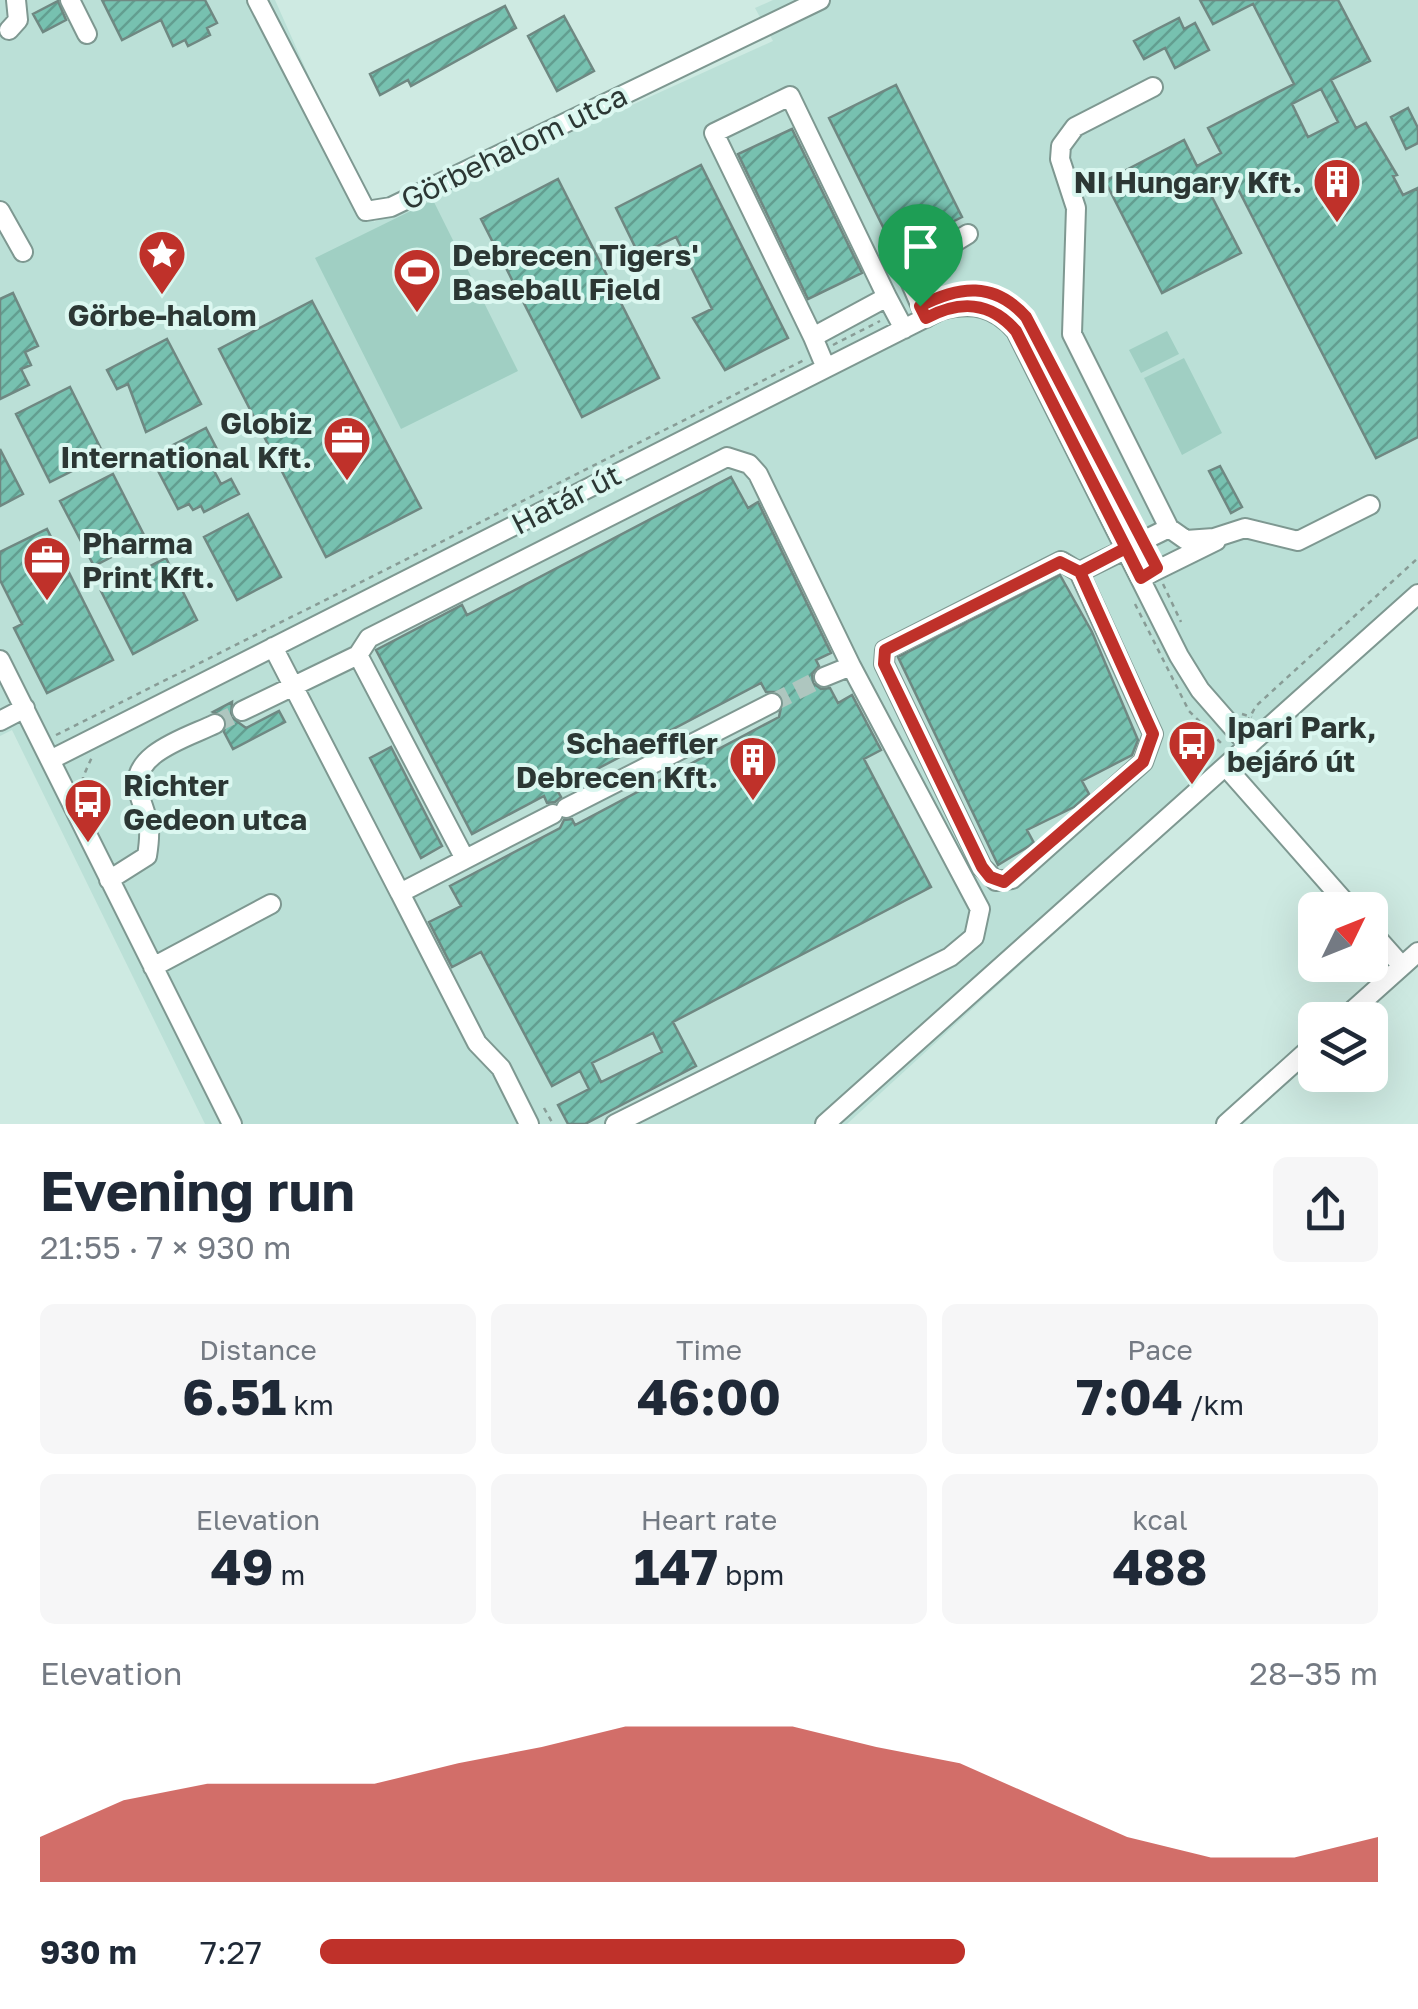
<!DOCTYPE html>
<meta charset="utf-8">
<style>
body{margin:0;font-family:"Golos Text",sans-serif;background:#f6f6f7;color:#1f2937;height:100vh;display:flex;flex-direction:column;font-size:38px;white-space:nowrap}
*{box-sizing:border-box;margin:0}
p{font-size:32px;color:#747a83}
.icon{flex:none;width:55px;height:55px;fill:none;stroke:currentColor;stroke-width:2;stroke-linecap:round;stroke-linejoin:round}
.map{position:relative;height:1124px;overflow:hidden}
.sheet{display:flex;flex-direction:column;background:#fff;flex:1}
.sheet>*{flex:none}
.needle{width:65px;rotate:47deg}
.controls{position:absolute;left:1298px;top:892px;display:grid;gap:20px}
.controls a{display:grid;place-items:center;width:90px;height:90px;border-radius:15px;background:#fff;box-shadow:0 10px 40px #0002;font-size:50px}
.pin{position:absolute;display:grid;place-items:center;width:85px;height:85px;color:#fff;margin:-102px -42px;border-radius:50% 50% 50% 0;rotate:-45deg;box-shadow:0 0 10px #0007}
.pin .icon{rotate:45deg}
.round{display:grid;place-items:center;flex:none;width:105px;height:105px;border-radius:15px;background:#f6f6f7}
.headline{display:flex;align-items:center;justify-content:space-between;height:170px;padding:0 40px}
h1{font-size:55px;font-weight:700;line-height:75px}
.figures{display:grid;grid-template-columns:repeat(3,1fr);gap:15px;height:170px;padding:10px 40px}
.figures div{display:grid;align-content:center;border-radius:15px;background:#f6f6f7;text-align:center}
.figures b{font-size:50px;font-weight:700}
.figures small{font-size:28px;font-weight:400}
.figures p{font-size:28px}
.chart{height:280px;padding:20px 40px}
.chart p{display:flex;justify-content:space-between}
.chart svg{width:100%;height:180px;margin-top:10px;fill:#bf312a;opacity:.7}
ul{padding:0 40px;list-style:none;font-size:32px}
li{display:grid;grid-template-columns:160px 120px 1fr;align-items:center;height:75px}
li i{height:25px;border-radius:12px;background:#bf312a}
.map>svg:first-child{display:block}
.built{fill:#bbe0d7}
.green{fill:#a0cfc3}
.building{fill:url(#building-hatch);stroke:#6f8882;stroke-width:2.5;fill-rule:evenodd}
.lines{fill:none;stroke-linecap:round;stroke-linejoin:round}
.minor-tunnel{stroke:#aec6bf;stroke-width:18;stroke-dasharray:18 9;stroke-linecap:butt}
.minor-casing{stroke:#7e9891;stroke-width:22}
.path{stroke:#889c96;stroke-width:2.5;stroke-dasharray:5 5;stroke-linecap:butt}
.minor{stroke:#fff;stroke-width:18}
.route-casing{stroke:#fff;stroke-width:20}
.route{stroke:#bf312a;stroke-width:12}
.labels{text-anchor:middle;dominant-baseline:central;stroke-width:8;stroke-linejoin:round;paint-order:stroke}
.street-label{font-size:30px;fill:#2c3734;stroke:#dbf7f0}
.poi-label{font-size:30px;font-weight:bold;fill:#2c3734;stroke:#dbf7f0;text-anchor:start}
</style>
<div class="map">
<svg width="1418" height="1124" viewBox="0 0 1418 1124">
<defs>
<pattern id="building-hatch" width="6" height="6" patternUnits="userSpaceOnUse" patternTransform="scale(2.5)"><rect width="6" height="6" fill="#77c1b0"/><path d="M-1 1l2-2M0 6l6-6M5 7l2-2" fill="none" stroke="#629e90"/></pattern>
</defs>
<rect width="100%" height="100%" fill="#ceeae2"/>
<path class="built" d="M0,0H275L374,222L773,41L755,8L773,0H1418V600L847,1124H205L12,730L0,736Z"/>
<path class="green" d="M433,200L518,371L401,429L315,258Z
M1167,331L1179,354L1141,373L1129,350Z
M1184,358L1222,433L1182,455L1144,378Z"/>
<path class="building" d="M102,0H205L217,23L207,28L210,35L188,46L185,40L173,46L161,20L122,40Z
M1200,0H1338L1370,61L1331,80L1356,128L1366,123L1397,175L1393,176L1403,195L1418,188V437L1376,458L1234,181L1210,193L1241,253L1162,293L1105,181L1184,140L1197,166L1221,153L1208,128L1294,84L1253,4L1213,24ZM1321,89L1338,122L1308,137L1292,104Z
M58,1L66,20L43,32L33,14Z
M505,6L516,28L411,86L408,80L380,95L370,74Z
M564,16L594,71L557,91L528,36Z
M1179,18L1184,29L1195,23L1209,50L1175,68L1165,48L1144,59L1134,41Z
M896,85L962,217L895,251L829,118Z
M1408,108L1418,128V143L1406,149L1391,117Z
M792,129L862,273L808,299L738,154Z
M701,165L788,338L725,370L693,318L712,309L676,237L639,255L616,208Z
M558,179L659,378L582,417L481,219Z
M13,293L38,346L25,352L31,365L21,369L29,385L0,399V299Z
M312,301L421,508L326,557L219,349Z
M167,339L201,404L146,432L128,384L117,389L107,370Z
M70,387L104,455L50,482L16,414Z
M206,428L219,453L208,459L221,484L231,479L239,494L204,512L201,506L193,510L189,504L178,509L154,463L177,452L173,445Z
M0,449L23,494L0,506Z
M1220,466L1242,507L1231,513L1209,471Z
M113,474L146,539L94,566L60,501Z
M731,477L748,508L758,502L831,653L816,660L819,666L812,674L813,683L821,689L830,688L838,703L852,695L881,750L864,759L931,887L673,1022L696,1066L585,1124H568L558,1105L589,1089L580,1071L552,1086L481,952L452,967L429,922L461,906L450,886L560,828L564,820L572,819L575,825L779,717L783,698L778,692H766L761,683L557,790L561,797L555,802L547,803L544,796L472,834L376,650L462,605L467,615ZM653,1033L662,1052L601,1082L592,1063Z
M248,514L281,577L237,600L204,537Z
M47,529L113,660L47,693L14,628L22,624L0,580V552Z
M166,558L197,620L133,654L101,591Z
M1060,575L1092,632L1138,740L1132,755L1082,781L1089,794L1074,807L1027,830L1034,843L998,865L898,657Z
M232,702L231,717L246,728L279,711L285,722L233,749L224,732L226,718L213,712Z
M391,747L442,846L421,858L370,758Z"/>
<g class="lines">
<path class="minor-tunnel" d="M772,703L824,677
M215,724L242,711"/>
<g class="minor-casing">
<path id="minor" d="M70,0L87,34
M257,0L366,211L391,207L820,0
M9,30L18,20L16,0
M1153,87L1075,127L1061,146L1060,159L1076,208L1072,334L1169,528L1186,540L1214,538L1245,528L1298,541L1370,505
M0,211L23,252
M926,318L906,272L968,234
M813,337L714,133L790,96L887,297
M826,368L813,337L887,297L904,329
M1079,572L1061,561L885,650L884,664L982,867L996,881L1012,879L1143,762L1153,734L1079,572L1169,528
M1141,578L1216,541
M273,647L400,893
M358,655L465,859
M0,660L232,1124
M242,711L358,655L369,638L727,457L749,464L758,474L851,666
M0,721L25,708
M52,759L941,310C972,302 995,306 1016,331L1179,656L1200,690L1249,746
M1226,767L1352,910
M566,808L772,703
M109,880L147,856C152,825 148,822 139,794C126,754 189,737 215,724
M1370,930L1402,966
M153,967L271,904
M1342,1020L1418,952
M529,1124L501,1068L477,1043L400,893L553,814
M615,1124L950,957L974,937L980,909L851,666L824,677
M825,1124L1418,594
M1226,1124L1315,1044"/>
</g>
<path class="path" d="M947,292C976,279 1009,296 1027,319
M833,345L880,321
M1065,393L1135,528
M1163,584L1181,622
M1135,604L1189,711L1223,745
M1242,714L1252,717
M1247,722L1256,706L1418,558
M56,735L804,360
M83,792V777L92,757
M544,1108L553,1124"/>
<use href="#minor" class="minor"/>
</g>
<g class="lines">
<g class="route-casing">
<path id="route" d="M920,306L926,318C960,300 990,301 1016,331L1126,548L1080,572L1153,734L1143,762L1004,882L990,877L982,867L884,664L885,650L1060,562L1080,572L1126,548L1141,578L1157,568L1026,317C994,281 959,286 920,306"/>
</g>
<use href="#route" class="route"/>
</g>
<defs>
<g id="building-pin" transform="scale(2.5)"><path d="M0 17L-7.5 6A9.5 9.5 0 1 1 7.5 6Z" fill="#bf312a" stroke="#dbf7f0"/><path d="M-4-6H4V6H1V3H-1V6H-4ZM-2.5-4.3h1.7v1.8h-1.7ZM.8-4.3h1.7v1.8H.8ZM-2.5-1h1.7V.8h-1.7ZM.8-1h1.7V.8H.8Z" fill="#fff"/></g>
<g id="sight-pin" transform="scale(2.5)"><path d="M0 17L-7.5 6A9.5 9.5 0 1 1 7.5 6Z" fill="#bf312a" stroke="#dbf7f0"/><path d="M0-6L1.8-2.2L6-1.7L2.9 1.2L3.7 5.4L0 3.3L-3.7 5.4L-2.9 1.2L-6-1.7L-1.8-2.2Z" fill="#fff"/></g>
<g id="stadium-pin" transform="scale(2.5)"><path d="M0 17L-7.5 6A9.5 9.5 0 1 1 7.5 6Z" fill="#bf312a" stroke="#dbf7f0"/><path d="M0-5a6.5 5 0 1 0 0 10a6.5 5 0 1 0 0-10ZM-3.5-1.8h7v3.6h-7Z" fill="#fff"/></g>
<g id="office-pin" transform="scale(2.5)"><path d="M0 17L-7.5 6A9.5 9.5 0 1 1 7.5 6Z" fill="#bf312a" stroke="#dbf7f0"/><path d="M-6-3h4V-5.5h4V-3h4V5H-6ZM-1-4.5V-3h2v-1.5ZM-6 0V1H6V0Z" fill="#fff"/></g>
<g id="bus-pin" transform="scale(2.5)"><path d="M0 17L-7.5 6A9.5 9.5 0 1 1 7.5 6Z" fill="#bf312a" stroke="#dbf7f0"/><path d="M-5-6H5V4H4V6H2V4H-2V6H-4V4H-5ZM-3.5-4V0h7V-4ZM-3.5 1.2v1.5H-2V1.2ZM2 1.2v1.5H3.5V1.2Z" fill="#fff"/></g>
</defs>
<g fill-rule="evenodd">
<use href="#building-pin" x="1337" y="182"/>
<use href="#sight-pin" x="162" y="254"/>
<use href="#stadium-pin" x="417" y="272"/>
<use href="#office-pin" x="347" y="440"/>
<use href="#office-pin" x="47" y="560"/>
<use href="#bus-pin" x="1192" y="744"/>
<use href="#building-pin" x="753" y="760"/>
<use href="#bus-pin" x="88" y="802"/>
</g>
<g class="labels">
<g class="street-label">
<text transform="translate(514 147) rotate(-26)">Görbehalom utca</text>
<text transform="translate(566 499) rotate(-27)">Határ út</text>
</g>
<g class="poi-label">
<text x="1302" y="182" text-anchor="end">NI Hungary Kft.</text>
<text x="452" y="255">Debrecen Tigers'<tspan x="452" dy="34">Baseball Field</tspan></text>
<text x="162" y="315" text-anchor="middle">Görbe-halom</text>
<text x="312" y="423" text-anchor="end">Globiz<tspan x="312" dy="34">International Kft.</tspan></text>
<text x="82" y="543">Pharma<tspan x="82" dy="34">Print Kft.</tspan></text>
<text x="1227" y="727">Ipari Park,<tspan x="1227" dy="34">bejáró út</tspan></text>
<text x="718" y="743" text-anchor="end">Schaeffler<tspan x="718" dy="34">Debrecen Kft.</tspan></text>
<text x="123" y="785">Richter<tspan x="123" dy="34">Gedeon utca</tspan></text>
</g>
</g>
</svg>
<div class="controls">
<a><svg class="needle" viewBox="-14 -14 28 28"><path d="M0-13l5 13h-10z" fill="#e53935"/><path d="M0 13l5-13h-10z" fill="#747a83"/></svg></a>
<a><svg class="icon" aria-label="layers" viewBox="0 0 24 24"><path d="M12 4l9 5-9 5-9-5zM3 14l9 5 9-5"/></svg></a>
</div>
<div class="pin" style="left:920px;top:306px;background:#1e9e55"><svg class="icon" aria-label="arrive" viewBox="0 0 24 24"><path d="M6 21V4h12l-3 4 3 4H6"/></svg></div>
</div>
<section class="sheet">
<div class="headline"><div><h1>Evening run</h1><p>21:55 · 7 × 930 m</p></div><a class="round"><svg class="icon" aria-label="share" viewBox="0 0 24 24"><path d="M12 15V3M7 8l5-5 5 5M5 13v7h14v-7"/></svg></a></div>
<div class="figures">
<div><p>Distance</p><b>6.51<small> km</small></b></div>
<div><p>Time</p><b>46:00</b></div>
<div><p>Pace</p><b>7:04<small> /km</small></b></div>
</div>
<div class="figures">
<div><p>Elevation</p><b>49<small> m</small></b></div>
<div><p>Heart rate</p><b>147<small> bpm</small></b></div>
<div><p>kcal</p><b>488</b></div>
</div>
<div class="chart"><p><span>Elevation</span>28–35 m</p>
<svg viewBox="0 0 160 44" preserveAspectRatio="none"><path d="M0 44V33L10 24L20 20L30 20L40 20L50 15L60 11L70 6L80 6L90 6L100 11L110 15L120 24L130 33L140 38L150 38L160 33V44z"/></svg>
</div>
<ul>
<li><b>930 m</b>7:27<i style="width:61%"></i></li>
</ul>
</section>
